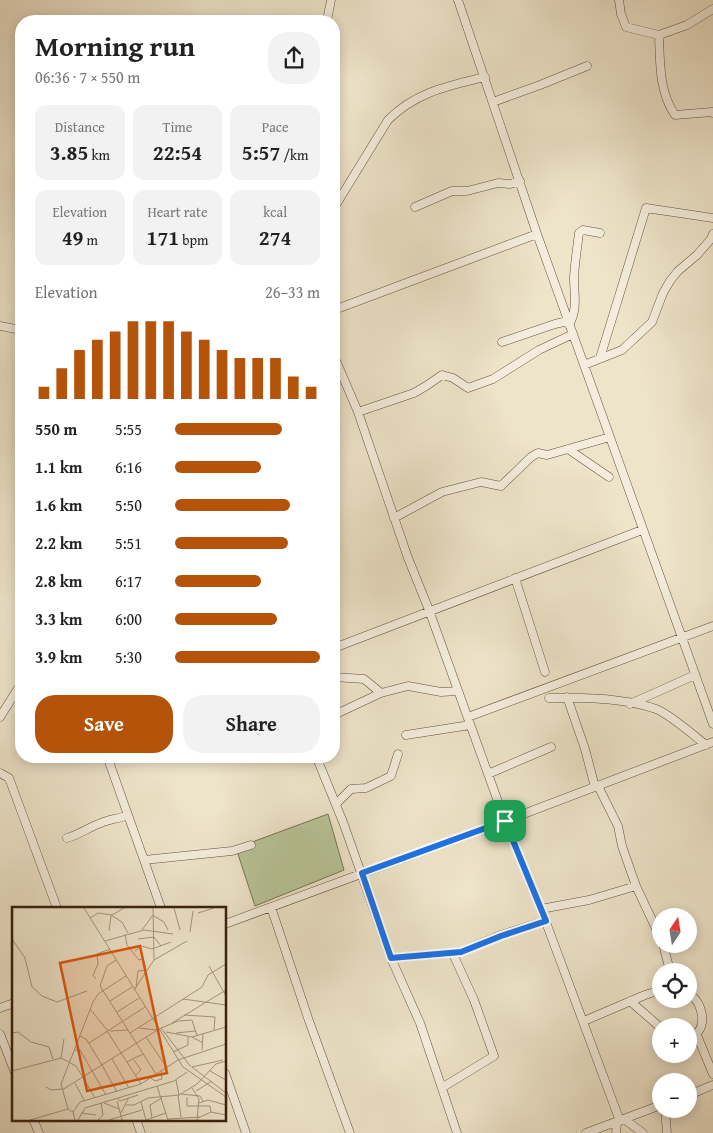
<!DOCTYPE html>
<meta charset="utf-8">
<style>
body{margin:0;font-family:"Gentium Book Plus",serif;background:#f2f2f2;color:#222;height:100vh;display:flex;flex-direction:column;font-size:19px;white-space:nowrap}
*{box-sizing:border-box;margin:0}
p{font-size:16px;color:#767676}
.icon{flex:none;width:28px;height:28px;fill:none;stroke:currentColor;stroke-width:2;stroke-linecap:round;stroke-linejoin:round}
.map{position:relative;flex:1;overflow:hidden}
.details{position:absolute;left:15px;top:15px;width:325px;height:748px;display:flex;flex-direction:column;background:#fff;border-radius:20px;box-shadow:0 2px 12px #0003}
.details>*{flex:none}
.needle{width:32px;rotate:12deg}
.tools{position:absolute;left:652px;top:908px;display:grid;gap:10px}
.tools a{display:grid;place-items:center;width:45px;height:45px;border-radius:50%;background:#fff;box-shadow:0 2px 12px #0003;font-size:25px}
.pin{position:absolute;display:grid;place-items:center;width:42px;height:42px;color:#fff;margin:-21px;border-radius:10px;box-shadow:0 2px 8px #0006}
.round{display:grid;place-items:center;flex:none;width:52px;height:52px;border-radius:20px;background:#f2f2f2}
.overview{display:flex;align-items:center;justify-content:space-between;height:85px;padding:0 20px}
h1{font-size:28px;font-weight:700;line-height:38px}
.figures{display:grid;grid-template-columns:repeat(3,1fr);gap:8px;height:85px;padding:5px 20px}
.figures div{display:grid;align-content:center;border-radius:12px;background:#f2f2f2;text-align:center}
.figures b{font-size:21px;font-weight:700}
.figures small{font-size:14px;font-weight:400}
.figures p{font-size:14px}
.chart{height:140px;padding:10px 20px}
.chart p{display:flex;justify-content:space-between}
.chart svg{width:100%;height:90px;margin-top:5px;stroke:#b45309;stroke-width:6}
.action{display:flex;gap:10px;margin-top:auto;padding:10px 20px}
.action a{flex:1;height:58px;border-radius:20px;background:#b45309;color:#fff;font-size:20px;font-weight:700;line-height:58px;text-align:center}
.action a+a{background:#f2f2f2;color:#222}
ul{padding:0 20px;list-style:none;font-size:16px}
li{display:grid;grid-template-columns:80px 60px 1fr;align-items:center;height:38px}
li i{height:12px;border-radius:6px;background:#b45309}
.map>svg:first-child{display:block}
.green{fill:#b8c498;stroke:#787252}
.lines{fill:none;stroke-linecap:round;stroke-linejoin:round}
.minor-casing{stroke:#65503c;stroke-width:9}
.minor{stroke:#f4eddd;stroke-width:8}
.route-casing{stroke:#fff;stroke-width:10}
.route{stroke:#1a73e8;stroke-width:6}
.inset-road{fill:none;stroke:#a5957e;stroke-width:1}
.view{fill:#df560c;fill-opacity:0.15;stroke:#df560c;stroke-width:2.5}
.inset-edge{fill:none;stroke:#371f0d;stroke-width:2.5}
</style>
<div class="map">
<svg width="713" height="1133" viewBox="0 0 713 1133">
<rect width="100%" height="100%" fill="#eee4ca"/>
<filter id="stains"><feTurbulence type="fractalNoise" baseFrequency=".004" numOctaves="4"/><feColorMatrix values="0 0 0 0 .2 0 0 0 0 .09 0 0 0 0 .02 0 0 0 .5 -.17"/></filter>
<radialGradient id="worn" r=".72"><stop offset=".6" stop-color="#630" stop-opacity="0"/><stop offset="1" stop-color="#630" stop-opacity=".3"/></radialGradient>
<path class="green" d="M328,814L344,870L255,906L236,848Z"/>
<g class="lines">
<g class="minor-casing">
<path id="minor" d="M458,0L537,234L713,724
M619,0L621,14L626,27L659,35C660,62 659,92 675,115L712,112L713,113
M327,21L331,0
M659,35L687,25L713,9
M493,102L540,85L587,66
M415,207L452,191H467L498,183L510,184L520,181
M334,208L388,120C416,92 448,86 485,77
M334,310L537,234
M569,325C578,309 574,294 574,277C575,262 577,248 579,233L583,230L600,233
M0,326L21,330
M502,342L555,324L568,321
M334,356L358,412L408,558L429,610L505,821L541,909L620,1121
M600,358L646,208L713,218
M584,365L622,350L652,322L663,293L670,281L678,271L697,255L711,239L713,234
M358,412L414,393L426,386L442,375L453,378L468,388L493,379L539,350L573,334
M568,449L609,477
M394,518L442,492L481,482L501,486L531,457L538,453L547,455L610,437
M515,578L545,672
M334,648L642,530
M334,677L364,679L381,693L408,686L441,692L458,691
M567,697L585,749L595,787
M549,698C582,697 625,698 656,709C671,715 693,735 706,745
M630,704L695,675
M334,715L381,693
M0,717L21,684
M468,717L713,626
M406,735L470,725
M107,756L161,908
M316,756L343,822L391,958L420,1023L457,1133
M0,773L9,778L57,908
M488,774L551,747
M598,786L618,826L622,846L636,886L661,939
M336,804L351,789L366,788L391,776L398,754
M67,838C79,835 89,827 101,823C109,819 119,819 128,815
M144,860L232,851L251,845
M271,907L308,1018L350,1133
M541,909L589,900L636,886
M225,924L505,821L713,742
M663,944L670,971
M391,958L461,952L501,935L545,921
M689,994C704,1002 709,1033 689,1037
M630,1001L661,1028
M0,1008L14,1003
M584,1021L645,995L661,990
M696,1033L713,1074
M0,1034L14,1070
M225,1073L246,1133
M443,1087L494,1056L474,1000L453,954
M689,1095L713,1085
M665,1109L667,1133
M33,1119L39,1133
M136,1119L141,1133
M624,1119L643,1133
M586,1133L661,1105
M616,1133L617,1122"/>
</g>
<use href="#minor" class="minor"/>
</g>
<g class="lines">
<g class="route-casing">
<path id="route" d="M505,821L546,921L501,936L461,952L391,958L362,873Z"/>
</g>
<use href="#route" class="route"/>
</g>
<g transform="translate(12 907)">
<rect width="214" height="214" fill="#eee4ca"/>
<path class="inset-road" d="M72,1L171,160L214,190M162,1L168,23M186,6L202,1M99,8L110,15L116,26M142,9L152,15L156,23M78,11L86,6L100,8L112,1M130,23L141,8M97,24L99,9M178,25L181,4M113,27L115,38L127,53L131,52L134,62M0,32L13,51L20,80L30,89L45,95L75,84M126,32L142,30L149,39M93,34L132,23L161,27M123,44L129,39L140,42L159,35M104,53L95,59L88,79L144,167M142,53L175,34M197,59L214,89M84,72L81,68L86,57L85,47L98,42M124,81L126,64L134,63M122,83L142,53L141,1M171,92L214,98M98,94L120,80M78,102L96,124M105,105L127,91M172,108L203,110L202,123M180,113L185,129M160,116L214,83M127,121L145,123M149,121L179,160M95,124L129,177M98,124L116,123M154,125L180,130L191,136M0,126L6,125L19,135L37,140L41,152M118,126L190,80L196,68L214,57M164,126L183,124M68,129L74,132L90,158M134,130L155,161M180,130L214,120M77,136L133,100M63,143H68L94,188M190,143L191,127M161,145L176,138V130M49,151L52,132M100,152L117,181M122,153L129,163L124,168M166,153L214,137M115,155L131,147M90,158L105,185M180,160L214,186M180,160L211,153M0,164L49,151L64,159L83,191M198,164L214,173M139,171L143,174L150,172L149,164M164,173L167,188M63,176L72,193M145,179L156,213M34,180L39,183L50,182M180,181L187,192L185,213M50,183L147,122L166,114L180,113M184,184L200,174M169,187L188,189L191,194M166,188L169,210M175,190V199H198L199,205M105,191L108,194L126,188M105,194L110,213M129,195L134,213M92,196L107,202M187,196L196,193L214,198M114,198H122L136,191L167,188L185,177L204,157L214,154M56,202L49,177L81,95L86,87L114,69M61,205L68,195L129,177L166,153M69,206L84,208M109,206L116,192M140,211L138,198L150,191M186,211L199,205L214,208M156,212L188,210M18,213L56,202L61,205L63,213M66,213L73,201L162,174L175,165M86,213L91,208L89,196M97,213L130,203M134,213L154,206"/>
<path class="view" d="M128,39L155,166L75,184L48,56Z"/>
<rect width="214" height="214" class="inset-edge"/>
</g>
<rect width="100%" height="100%" filter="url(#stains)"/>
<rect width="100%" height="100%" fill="url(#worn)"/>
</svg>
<div class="tools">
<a><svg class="needle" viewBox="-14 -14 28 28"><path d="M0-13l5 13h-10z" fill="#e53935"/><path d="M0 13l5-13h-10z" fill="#767676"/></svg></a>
<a><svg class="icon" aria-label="locate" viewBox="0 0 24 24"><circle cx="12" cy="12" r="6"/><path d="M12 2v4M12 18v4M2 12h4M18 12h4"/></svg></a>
<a>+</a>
<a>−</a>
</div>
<div class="pin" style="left:505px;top:821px;background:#1e9e55"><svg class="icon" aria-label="arrive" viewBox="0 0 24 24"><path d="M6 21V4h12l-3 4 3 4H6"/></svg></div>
<section class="details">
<div class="overview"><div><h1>Morning run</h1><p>06:36 · 7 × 550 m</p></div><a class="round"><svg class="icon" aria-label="share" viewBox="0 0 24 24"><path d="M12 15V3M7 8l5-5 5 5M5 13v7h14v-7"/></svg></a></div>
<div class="figures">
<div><p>Distance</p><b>3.85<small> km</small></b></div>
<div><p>Time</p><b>22:54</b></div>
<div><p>Pace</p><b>5:57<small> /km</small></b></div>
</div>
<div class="figures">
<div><p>Elevation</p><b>49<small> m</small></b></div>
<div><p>Heart rate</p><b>171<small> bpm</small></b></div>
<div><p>kcal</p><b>274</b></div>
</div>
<div class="chart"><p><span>Elevation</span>26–33 m</p>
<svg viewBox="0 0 160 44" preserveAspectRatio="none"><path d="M5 44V38M15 44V29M25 44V20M35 44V15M45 44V11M55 44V6M65 44V6M75 44V6M85 44V11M95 44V15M105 44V20M115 44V24M125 44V24M135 44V24M145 44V33M155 44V38"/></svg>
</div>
<ul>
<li><b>550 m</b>5:55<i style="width:74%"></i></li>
<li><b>1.1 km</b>6:16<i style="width:59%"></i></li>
<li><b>1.6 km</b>5:50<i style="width:79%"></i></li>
<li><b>2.2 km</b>5:51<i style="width:78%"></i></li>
<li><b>2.8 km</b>6:17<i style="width:59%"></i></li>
<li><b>3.3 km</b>6:00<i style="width:70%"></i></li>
<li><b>3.9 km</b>5:30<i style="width:100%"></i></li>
</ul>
<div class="action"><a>Save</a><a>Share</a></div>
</section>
</div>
